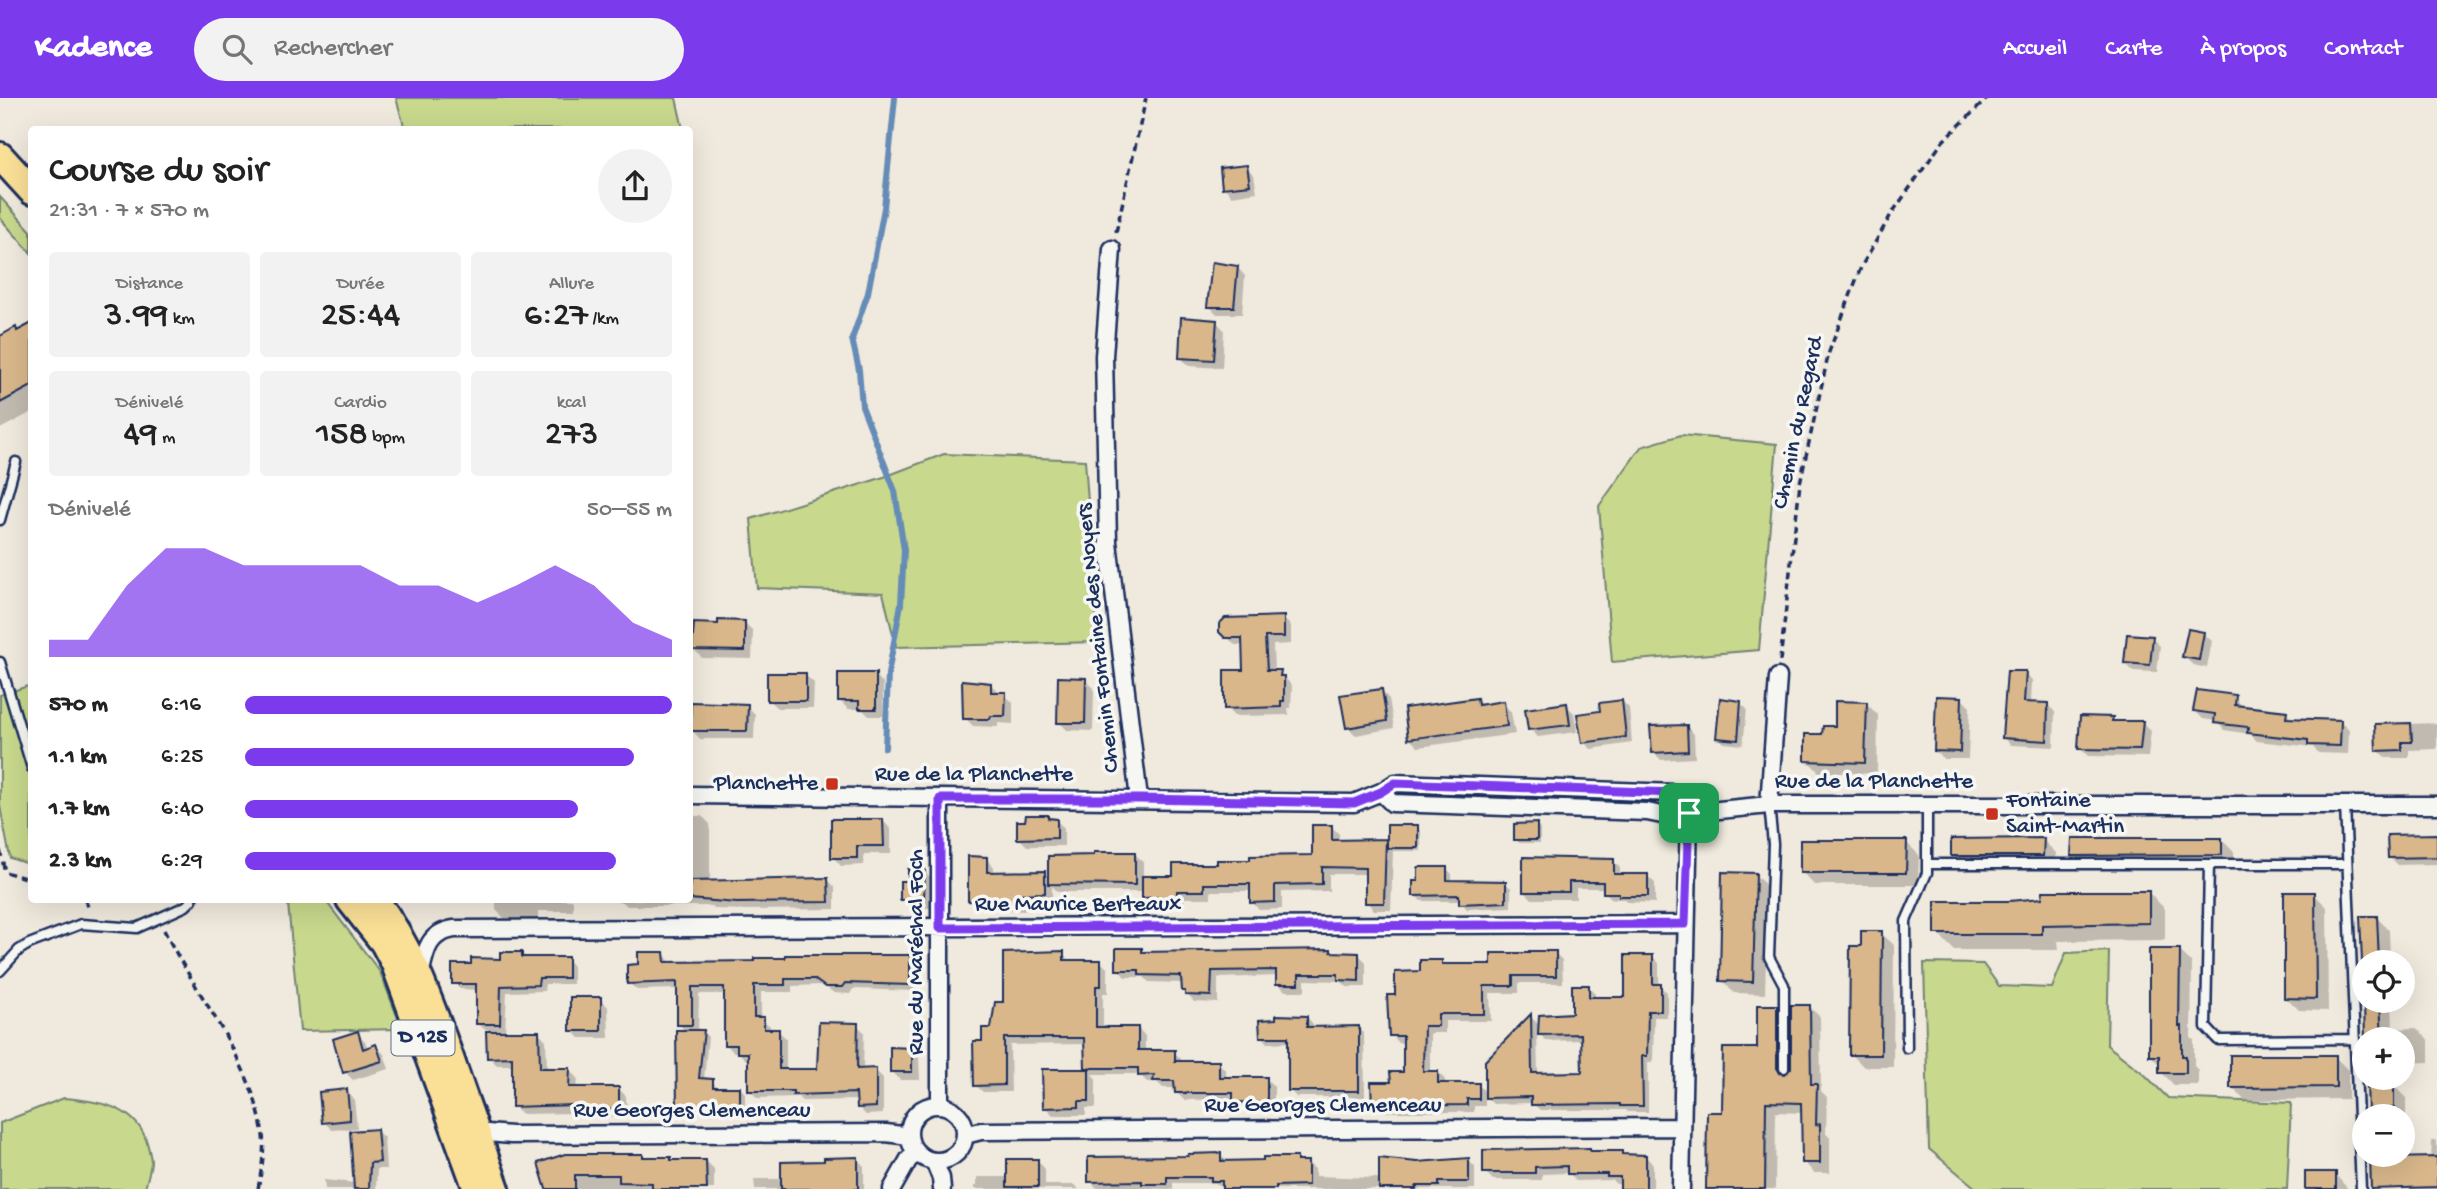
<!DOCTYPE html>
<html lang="fr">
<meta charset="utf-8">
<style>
body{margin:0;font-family:"Gochi Hand",sans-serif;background:#f2f2f2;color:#222;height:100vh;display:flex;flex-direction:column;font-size:26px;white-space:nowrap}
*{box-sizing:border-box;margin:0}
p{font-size:23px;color:#767676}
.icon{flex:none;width:38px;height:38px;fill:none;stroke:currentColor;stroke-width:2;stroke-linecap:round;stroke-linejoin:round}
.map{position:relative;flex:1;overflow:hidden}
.drawer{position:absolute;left:28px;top:28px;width:665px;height:777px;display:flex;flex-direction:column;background:#fff;border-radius:7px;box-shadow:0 7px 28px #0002}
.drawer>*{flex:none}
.tools{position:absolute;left:2352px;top:852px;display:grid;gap:14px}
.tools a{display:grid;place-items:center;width:63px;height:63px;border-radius:50%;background:#fff;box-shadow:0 7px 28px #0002;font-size:35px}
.pin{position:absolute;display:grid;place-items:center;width:60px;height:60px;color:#fff;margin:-30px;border-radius:14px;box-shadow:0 4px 10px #0006}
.round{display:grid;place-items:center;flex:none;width:74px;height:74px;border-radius:37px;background:#f2f2f2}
.headline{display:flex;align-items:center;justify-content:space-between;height:119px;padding:0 21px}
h1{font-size:38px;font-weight:600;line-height:52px}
.stats{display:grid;grid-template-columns:repeat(3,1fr);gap:10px;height:119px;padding:7px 21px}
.stats div{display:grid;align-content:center;border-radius:7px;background:#f2f2f2;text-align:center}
.stats b{font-size:35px;font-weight:600}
.stats small{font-size:19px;font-weight:400}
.stats p{font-size:19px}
.chart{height:196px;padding:14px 21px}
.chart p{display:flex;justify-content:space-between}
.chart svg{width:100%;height:126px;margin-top:7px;fill:#7c3aed;opacity:.7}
ul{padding:0 21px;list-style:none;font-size:23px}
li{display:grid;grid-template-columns:112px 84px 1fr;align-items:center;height:52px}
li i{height:18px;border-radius:9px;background:#7c3aed}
header{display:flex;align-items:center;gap:42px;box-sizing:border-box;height:98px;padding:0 35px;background:#7c3aed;color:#fff}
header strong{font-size:33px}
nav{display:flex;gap:38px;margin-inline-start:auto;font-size:24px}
.search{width:490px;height:63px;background:#f2f2f2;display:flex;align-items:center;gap:18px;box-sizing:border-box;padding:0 24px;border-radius:38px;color:#767676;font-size:26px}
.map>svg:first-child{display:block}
.green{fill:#c8d88c;stroke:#728475;stroke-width:2}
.shadow{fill:#0003;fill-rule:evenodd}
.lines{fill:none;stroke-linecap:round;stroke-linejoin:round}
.stream{stroke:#658bb7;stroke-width:6}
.building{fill:#d9b78b;stroke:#1b2f5e;stroke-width:2}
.lane-casing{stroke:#1b2f5e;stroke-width:13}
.street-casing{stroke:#1b2f5e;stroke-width:21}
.primary-casing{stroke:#1b2f5e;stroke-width:32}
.path{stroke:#1b2f5e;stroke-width:3.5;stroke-dasharray:7 5;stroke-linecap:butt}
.lane{stroke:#f6f6f2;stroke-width:8}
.street{stroke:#f6f6f2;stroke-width:16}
.primary{stroke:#fadf96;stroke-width:26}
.route-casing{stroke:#fff;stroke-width:14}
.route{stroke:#7c3aed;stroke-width:9}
.poi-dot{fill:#c8321e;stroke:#f6f6f2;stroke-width:2.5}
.labels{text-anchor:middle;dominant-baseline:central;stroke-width:7;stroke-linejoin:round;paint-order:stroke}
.shield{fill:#f6f6f2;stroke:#5d6b8a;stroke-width:2}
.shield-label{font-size:21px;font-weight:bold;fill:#1b2f5e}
.street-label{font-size:23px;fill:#1b2f5e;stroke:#f6f6f2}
.poi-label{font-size:23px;fill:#1b2f5e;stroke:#f6f6f2;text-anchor:end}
</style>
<header>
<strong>Kadence</strong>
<div class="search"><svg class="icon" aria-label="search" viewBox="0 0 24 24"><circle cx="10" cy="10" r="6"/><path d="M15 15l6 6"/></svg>Rechercher</div>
<nav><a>Accueil</a><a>Carte</a><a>À propos</a><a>Contact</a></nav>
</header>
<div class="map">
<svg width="2437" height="1091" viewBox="0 0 2437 1091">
<rect width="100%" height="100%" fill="#f0e9dd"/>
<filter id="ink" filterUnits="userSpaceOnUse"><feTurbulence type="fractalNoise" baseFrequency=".0143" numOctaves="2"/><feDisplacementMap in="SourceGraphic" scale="14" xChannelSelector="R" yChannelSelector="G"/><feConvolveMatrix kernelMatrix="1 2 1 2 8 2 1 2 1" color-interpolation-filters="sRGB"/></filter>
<g filter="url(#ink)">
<path class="green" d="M396,0H676L683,31H405Z
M0,99L31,133V155L0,120Z
M1681,337L1777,346L1759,552L1612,564L1599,408L1641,349Z
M944,356L1085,362L1098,544L896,549L883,495L757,490L751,421L884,379Z
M31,587V767L10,760L0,708V597Z
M283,802H325L380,874L402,931L300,933L288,806Z
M2109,853L2107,947L2144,976L2168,1000L2291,1005L2287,1091H1977L1929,1051L1924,865L1983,866L1999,888L2052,890L2066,855Z
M64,1000C99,1003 138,1008 148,1048C149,1053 151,1059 151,1064C150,1073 147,1082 145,1091H0V1025Z"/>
<path class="shadow" d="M1246,69L1254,77L1257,94L1232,98L1224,89Z
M1237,169L1245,178L1242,216H1217L1209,208Z
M1216,223L1224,232L1222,270L1189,268L1180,259Z
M32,227V314L0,331V240L18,234Z
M1283,520L1291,528V546L1273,547L1274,574H1280L1292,588L1291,610H1288L1289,617L1234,618L1226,610L1245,574L1244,547H1235L1221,533Z
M744,524L753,533L752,561L702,560L694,551L720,528Z
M2203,535L2212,543L2207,570L2193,567L2184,559Z
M2152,540L2160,548L2157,574L2133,573L2125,565Z
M2025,575L2032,582L2031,606L2048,607L2055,614L2054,649L2011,647L2004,640Z
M805,577L814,585L813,610H777L768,602Z
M875,577L883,585V618H869L862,611H848L839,602Z
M1085,582L1094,590L1093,633L1067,632L1059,624Z
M991,587L1013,604V626L998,625V629L973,628L965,620Z
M1381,592L1389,601L1394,630L1356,637L1347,629Z
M2235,599L2243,610L2286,615L2293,622L2340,624L2349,632L2348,656L2318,655L2313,649L2257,643L2250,636L2224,632L2216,623L2203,621L2195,613Z
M1962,601L1970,609L1968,661H1944L1936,653Z
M1476,602L1483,608L1503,605L1511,614L1515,636L1418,649L1410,641Z
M1622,603L1629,610L1632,645L1591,651L1584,644L1602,614Z
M1740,605L1747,611L1743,647L1724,645L1718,639Z
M1866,605L1878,617L1877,676L1819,674L1807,662L1824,638Z
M1566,607L1574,615L1577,634L1538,639L1530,631Z
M747,608L755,616L754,641H700L692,632Z
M2112,621L2115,625H2143L2151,633L2148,659L2088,658L2080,650Z
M2437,625V651L2409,652V660H2386L2378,652L2377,627Z
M1686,628L1694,636L1695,660L1661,662L1653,654Z
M690,718H702L710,726V785L828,782L835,789V811L745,812L715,811L712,808H627L623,804H617L615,802H690Z
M1047,718L1050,722H1056L1064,730V748H1027L1019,740Z
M883,723L891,731V756H864V767L841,768L833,759Z
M1536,727L1540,730V745H1519L1516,741Z
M1331,728L1339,736V743H1385L1389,747L1417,729L1421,733V753H1393L1391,812H1374L1367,804V776H1329V793L1282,794V811L1259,812L1252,804V793H1211V800H1184V806L1152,807L1144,799V794H1058L1052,788V803L1025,804V813L978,810L970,802L986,760L994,769V775L1044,774L1049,780L1135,756L1143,764V780H1175L1219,768L1314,759Z
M2437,737V766L2397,767L2390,760Z
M2043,742L2056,755L2055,770H1966L1953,757Z
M2222,742L2234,754V769L2086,770L2073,757Z
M1906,744L1919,757L1918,787H1814L1802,774Z
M1613,763L1620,770V777L1647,778L1655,785V805L1628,804L1625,801H1612L1605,794V790H1576V801H1532L1525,794Z
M1447,771L1452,776V784L1505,785L1511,790V809L1467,811L1461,803H1421L1415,797Z
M924,773L932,781V810H910L902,801L909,784Z
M1755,777L1768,789L1765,896L1734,895L1722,882Z
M2148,794L2165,811V842L2058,843L2059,852H1954L1937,835L2009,805Z
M2314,796L2327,809L2328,913L2299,912L2286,899Z
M496,802H573V813H538V820H504L496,812Z
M2376,819L2389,832L2390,860H2394L2398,864H2364V875L2362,820Z
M1881,835L1894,847L1893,969H1864L1851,956L1862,850Z
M1141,852L1145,856L1330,852L1334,856H1358L1366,864V889H1347L1341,883L1305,882V893H1285L1278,885V878L1218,880V905L1194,904L1183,892V885L1149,884L1144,879H1125L1118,871Z
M2179,852L2192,865L2191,940L2194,942V968L2198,972V987H2174L2161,974V968L2150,957Z
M521,855L526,860L567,861L573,868V886H545L544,893L507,894L505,934H538L546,942L547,972H570L578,980L577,991L618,990L626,998L627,1019H582L578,1015L522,1016L514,1008V967H497L489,959L488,931H484L478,925V892L460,891L454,885L473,868L502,863Z
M1063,855L1070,864H1101L1108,871V895H1103V931L1138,930L1145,938V954H1174L1181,961V965H1218L1226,972V981H1266L1274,988V1011H1242L1235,1001L1184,1002L1176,994V990H1163L1157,984H1147L1139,976H1092L1096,981V1010H1086V1017H1053L1045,1009L1044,972L1090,973L1087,969L1086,946L1010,947L1011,994H983L975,987L984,945L993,932L1004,906Z
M1555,855L1562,862L1563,885H1519V895H1490L1491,923H1445V935H1430V975L1438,974L1445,982V986L1478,987L1487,995L1531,919L1540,928L1574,917L1589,889L1595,895V901H1627L1652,858L1659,865V888L1667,894V919H1654L1653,964H1648V1014H1628L1626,1012H1540L1532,1005L1493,1006L1485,998V1008H1474V1014H1381L1373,1007L1405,976V945H1398L1391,937L1397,898L1422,875L1442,864L1446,868H1493ZM1537,933L1546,943L1583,942V976L1538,977Z
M664,856L671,865H756L909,858L917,866V893L853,891L850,896L834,895L823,887L792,888V894H761V921L770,928V933H778L786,940V973H819L857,927L864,934L863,972H875L883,980V1016L866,1017L858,1009V1002L802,1003L798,999L757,1000L750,992V962H746L738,954H733L726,946V896H699L698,934H703L708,939L704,982H712L717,990H740L745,995V1015L684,1016L679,1011L686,934L679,926V891L637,892L629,885L639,868Z
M2403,869L2406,873L2407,891H2403Z
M600,900L608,909L609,940H580L572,932Z
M2365,903H2392L2393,931L2416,930L2429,942V964L2403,965V942H2367Z
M1777,909L1787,920V976L1792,971L1810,909L1820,919L1821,993L1827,999L1826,1036L1830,1039V1075H1814L1804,1064L1803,1015L1776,1014L1775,1091H1708L1724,1016L1759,952Z
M1307,919L1313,926V930H1358L1364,936L1365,999H1296L1290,992V944L1268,945L1262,938Z
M357,935L365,943L368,951L376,948L384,956L389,971L353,982L345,974Z
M911,951L919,960L920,982H900L892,973Z
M2335,959L2348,972V1001L2244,1002L2232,989Z
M2368,980H2395V989L2406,1000V1022H2403V1018H2370Z
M346,993L354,1001L357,1030L332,1032L324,1024Z
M376,1032L384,1040L386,1071H377L376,1091H325L324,1082L356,1085Z
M2432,1043H2437V1091H2373L2372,1057H2398V1061H2431Z
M1590,1052L1593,1055H1621L1624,1058H1645L1653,1066V1091H1622V1086H1616L1612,1082L1576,1083L1569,1075L1542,1076V1082H1493L1485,1074Z
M1220,1057L1228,1064L1296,1061L1300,1064H1307L1315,1071V1078L1377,1080L1381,1083L1417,1066L1468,1062L1475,1069V1091H1223L1215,1085H1173V1091L1097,1090L1090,1083L1190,1060Z
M642,1058L645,1061H671L674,1064L706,1063L714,1071V1091H549L540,1066Z
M857,1061L864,1068V1091H755L754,1081H779L782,1083Z
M1038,1063L1045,1071V1087H1075L1079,1091H974V1088H977V1079H1008Z
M2335,1076L2348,1091H2307Z"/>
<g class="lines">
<path class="stream" d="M885,650L888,576L901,506L904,452L895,393L862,308L859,272L852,241L868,195L884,110L895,0"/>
</g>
<path class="building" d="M1247,67L1250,87L1222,90L1220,70Z
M1212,164L1238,168L1234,209H1207Z
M1181,219L1217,222L1214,262L1179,260Z
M32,225V288L0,305V238L16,229L17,233Z
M1284,518V539H1265L1267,572H1281L1280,578H1284V603H1281V609L1224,611V572H1243L1242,540H1225L1219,534V526L1225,520Z
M718,522L745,523V553L692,552L694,525L718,526Z
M2188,531L2204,534L2199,562L2182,559Z
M2127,536L2153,538L2150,567L2124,565Z
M2007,573H2026L2024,604L2048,605L2047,643L2002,640Z
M767,575H806V603H767Z
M838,575H876V611H859V603H838Z
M1058,579L1086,580L1085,625H1057Z
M962,582L991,585V594H1006L1005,618H991L990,621H963Z
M1382,591L1387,623L1346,630L1340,597Z
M2197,592L2236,597L2235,607L2287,613L2286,620L2341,622L2340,648L2308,647V642L2247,635L2248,629L2214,625L2215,616L2193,613Z
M1936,598L1962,599L1960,654L1934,653Z
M1477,600L1478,607L1504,603L1507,628L1408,641L1404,610Z
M1720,600L1741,603L1738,642L1716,640Z
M1622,602L1626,639L1582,645L1577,616L1600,613L1599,605Z
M1835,603L1867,604L1865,665L1805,663V636H1822L1823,628H1835Z
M691,604L748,606L747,633H690Z
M1567,605L1570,627L1528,632L1525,611Z
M2080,618L2113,619L2112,623H2143L2140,652L2078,651Z
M2411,625L2412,644H2402V652L2376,653L2375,626Z
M1687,627L1688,653L1652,655L1650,628Z
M1026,717H1048V720L1057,721V740L1017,741V723H1025Z
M831,721H883L884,748H857V760H831Z
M1537,725V742H1514V726Z
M1312,727H1332V742L1386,741L1384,805H1365V770L1322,769V786L1275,787V804L1250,805V786H1204V793H1177V799L1142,800V778H1173V766H1217V762H1250V758L1312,757Z
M1387,727H1418V750H1387Z
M2437,736V759L2388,760L2387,737Z
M2044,740L2043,758H1951V741Z
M2072,740H2222V757L2071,758Z
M1800,742H1907L1906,775H1800Z
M1094,754H1135V787L1048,786V758L1094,757Z
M968,758L987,759V774L1045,773V795L1017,796V805L968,803Z
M1523,759L1614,761V776H1648V798H1619V795H1603V784H1569V794H1523Z
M1418,769H1447V782L1506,783V804L1459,806V797L1413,798V783H1418Z
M908,771H925L924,802H900V783H908Z
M1722,774L1756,775L1753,884L1720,883Z
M828,780L829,804L737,805L690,801V783Z
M2043,793H2149V825L2042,827V836H1935V803H2009L2042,800Z
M2284,794H2315L2316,901L2284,900Z
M2360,818H2377L2379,864H2362Z
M1861,833H1882L1881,957H1849L1850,848H1861Z
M1116,850H1142V854L1331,851V854L1359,855V883L1338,882V876H1299V886H1276V872L1212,873L1211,898L1185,897V893H1182L1181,878L1139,877V872H1116Z
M2149,851H2180L2179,928H2182V958H2186V975H2159V958H2149Z
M1064,853V862H1101V888H1096V929H1138V952H1175V963H1219V979H1267V1005L1233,1004V995H1175L1174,983H1153L1154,977L1138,978V970H1085L1084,940H1004V987L974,988L973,943H982V930H991L995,904H1003V855Z
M1529,853H1556V878H1513V888H1484V916H1438V928H1424L1423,973H1438V985H1479V1001H1467V1007L1372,1008L1371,984H1391L1390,974H1403V938H1389L1387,897H1395V874L1420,873V862H1442V866H1491V855H1529Z
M500,854H522V859H568V880H539L538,887L501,888L500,926H476V886H452V866H471V860L500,861Z
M638,854H664L665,864L754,863V860H785V857H910V887L845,885L842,889H825L814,881H785V887H754V919H764V931H779V971H817L819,924L858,925L857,971L876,970V1009L857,1010L856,995L793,997V993H748V955H737V947H724V889H692V927H677V884L627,886V867L638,866Z
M1625,857H1653V886H1661V913H1648L1647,958H1642L1643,1008H1620V1006L1531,1007V999L1485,1000V963L1531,916L1532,975L1582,974L1581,936L1538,937L1539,917L1572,915V887H1589V899H1625Z
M570,899H601V933H570Z
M2364,903H2380L2382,942H2365Z
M1757,907H1777V970L1780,975L1785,976L1791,970V907H1810L1811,986H1817L1816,1027L1820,1026V1065H1802L1801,1005L1766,1004L1765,1091H1706L1707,1014H1722L1723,950H1757Z
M1276,917L1307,918V929L1359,928V993H1288V939H1260L1259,922L1276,921Z
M676,932H704L699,980L713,981V989H740V1011H677Z
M358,933L363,951L376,946L382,963L343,975L333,941Z
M486,933H539L540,970H570L569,989H619V1011L573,1012V1007L512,1009V959L487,960Z
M890,949L912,950V974H890Z
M2230,957H2336V989L2230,990Z
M1042,971H1089V1003H1079V1009L1043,1010Z
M2367,980H2384V985H2394V1010H2385V1018H2368Z
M347,991L350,1022L322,1025L319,994Z
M377,1031L380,1064L370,1065L369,1091H354L350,1033Z
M1590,1050V1053H1622V1056L1646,1057V1091H1620V1079H1607V1076H1567V1068L1535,1069V1075H1483V1052Z
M1221,1055V1063L1263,1062V1059H1297V1063H1308V1087L1276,1088V1091H1222V1083H1211V1079H1167V1086H1142V1083L1088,1084V1059L1188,1058V1056Z
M565,1056H643V1059H671V1062H706L707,1091H652V1085L619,1084V1077H575V1091H546L538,1065Z
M2370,1057H2387V1060L2437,1059V1089L2371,1091Z
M858,1059V1091H781V1064L824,1063V1060Z
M1379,1060L1417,1064L1469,1060V1084H1439V1088H1416V1091H1379Z
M1007,1061H1038V1089H1007Z
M2305,1074H2336V1091H2305Z"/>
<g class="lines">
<g class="lane-casing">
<path id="lane" d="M0,422L16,364
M0,564L32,670
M1769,707L1773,746L1769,859L1784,887V970
M2345,707L2361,1091
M1927,766H2347
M2209,766L2206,929L2218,942L2355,941
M0,873L19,852L29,846L81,826L137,830L186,808L192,802
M1907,950L1906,823L1927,775V706"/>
</g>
<g class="street-casing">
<path id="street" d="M1112,151L1104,258L1108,444L1139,701
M1381,694L1392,705L1647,714L1662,717L1676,724L1689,715L1769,707H2437
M690,697L1354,705L1381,694L1395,685L1675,695L1685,703L1689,715L1681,1091
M940,701V1007
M1769,707L1778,579
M420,878C425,855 427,835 454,831L1685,826
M909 1035a28 28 0 1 1 56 0a28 28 0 1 1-56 0Z
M476,1034L511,1037L886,1035L909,1038
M965,1037L981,1033L1682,1029
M934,1063L941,1080L942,1091
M892,1091L909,1061L918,1055"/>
</g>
<g class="primary-casing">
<path id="primary" d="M0,58L32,93
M350,802L384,845L395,866L477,1091
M375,802C411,849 430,905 450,960C465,1004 481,1047 496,1091"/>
</g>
<path class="path" d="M1116,134L1146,0
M1780,563L1800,385L1829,254L1861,169L1892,115L1943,43L1988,0
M0,752L5,774L32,782
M85,802L90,813
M164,832C196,897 253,963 263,1037C265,1055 261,1074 258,1091"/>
<use href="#lane" class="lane"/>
<use href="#street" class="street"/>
<use href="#primary" class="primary"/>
</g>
</g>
<g class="lines" filter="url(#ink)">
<g class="route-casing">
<path id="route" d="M1395,685L1675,695L1685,703L1689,715L1685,826L940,830V701H1139L1354,705L1381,694Z"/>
</g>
<use href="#route" class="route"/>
</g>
<g class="poi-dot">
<rect x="825" y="679" width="14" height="14" rx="3.5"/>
<rect x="1985" y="709" width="14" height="14" rx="3.5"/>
</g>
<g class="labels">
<rect class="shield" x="391.5" y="922.5" width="63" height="35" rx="5"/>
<g class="shield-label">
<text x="423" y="940">D 125</text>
</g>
<g class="street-label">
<text transform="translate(1799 325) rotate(-78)">Chemin du Regard</text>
<text transform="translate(1099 540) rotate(-96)">Chemin Fontaine des Noyers</text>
<text x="974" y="677">Rue de la Planchette</text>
<text x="1874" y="684">Rue de la Planchette</text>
<text x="1078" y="807">Rue Maurice Berteaux</text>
<text transform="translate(917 854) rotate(-90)">Rue du Maréchal Foch</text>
<text x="1323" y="1008">Rue Georges Clemenceau</text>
<text x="692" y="1013">Rue Georges Clemenceau</text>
</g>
<g class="poi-label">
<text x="818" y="686">Planchette</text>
<text x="2006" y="703" text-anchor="start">Fontaine<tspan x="2006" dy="26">Saint-Martin</tspan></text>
</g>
</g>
</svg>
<div class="tools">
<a><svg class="icon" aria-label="locate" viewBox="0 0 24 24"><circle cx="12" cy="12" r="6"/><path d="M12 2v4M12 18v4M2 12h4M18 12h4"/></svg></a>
<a>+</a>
<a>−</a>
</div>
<div class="pin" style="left:1689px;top:715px;background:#1e9e55"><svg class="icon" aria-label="arrive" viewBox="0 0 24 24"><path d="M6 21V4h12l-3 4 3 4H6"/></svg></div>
<section class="drawer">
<div class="headline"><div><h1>Course du soir</h1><p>21:31 · 7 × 570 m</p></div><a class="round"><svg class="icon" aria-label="share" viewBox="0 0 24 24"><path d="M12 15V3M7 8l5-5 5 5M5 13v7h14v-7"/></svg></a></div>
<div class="stats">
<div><p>Distance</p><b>3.99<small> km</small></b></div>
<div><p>Durée</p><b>25:44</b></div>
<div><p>Allure</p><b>6:27<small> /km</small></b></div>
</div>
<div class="stats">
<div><p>Dénivelé</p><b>49<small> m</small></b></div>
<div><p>Cardio</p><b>158<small> bpm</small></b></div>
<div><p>kcal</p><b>273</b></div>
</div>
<div class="chart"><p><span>Dénivelé</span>50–55 m</p>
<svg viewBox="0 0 160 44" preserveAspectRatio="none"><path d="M0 44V38L10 38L20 19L30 6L40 6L50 12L60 12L70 12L80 12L90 19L100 19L110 25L120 19L130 12L140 19L150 32L160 38V44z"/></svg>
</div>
<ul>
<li><b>570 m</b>6:16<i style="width:100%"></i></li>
<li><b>1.1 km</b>6:25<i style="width:91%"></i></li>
<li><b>1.7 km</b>6:40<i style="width:78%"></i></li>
<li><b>2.3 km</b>6:29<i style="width:87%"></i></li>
</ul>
</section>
</div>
